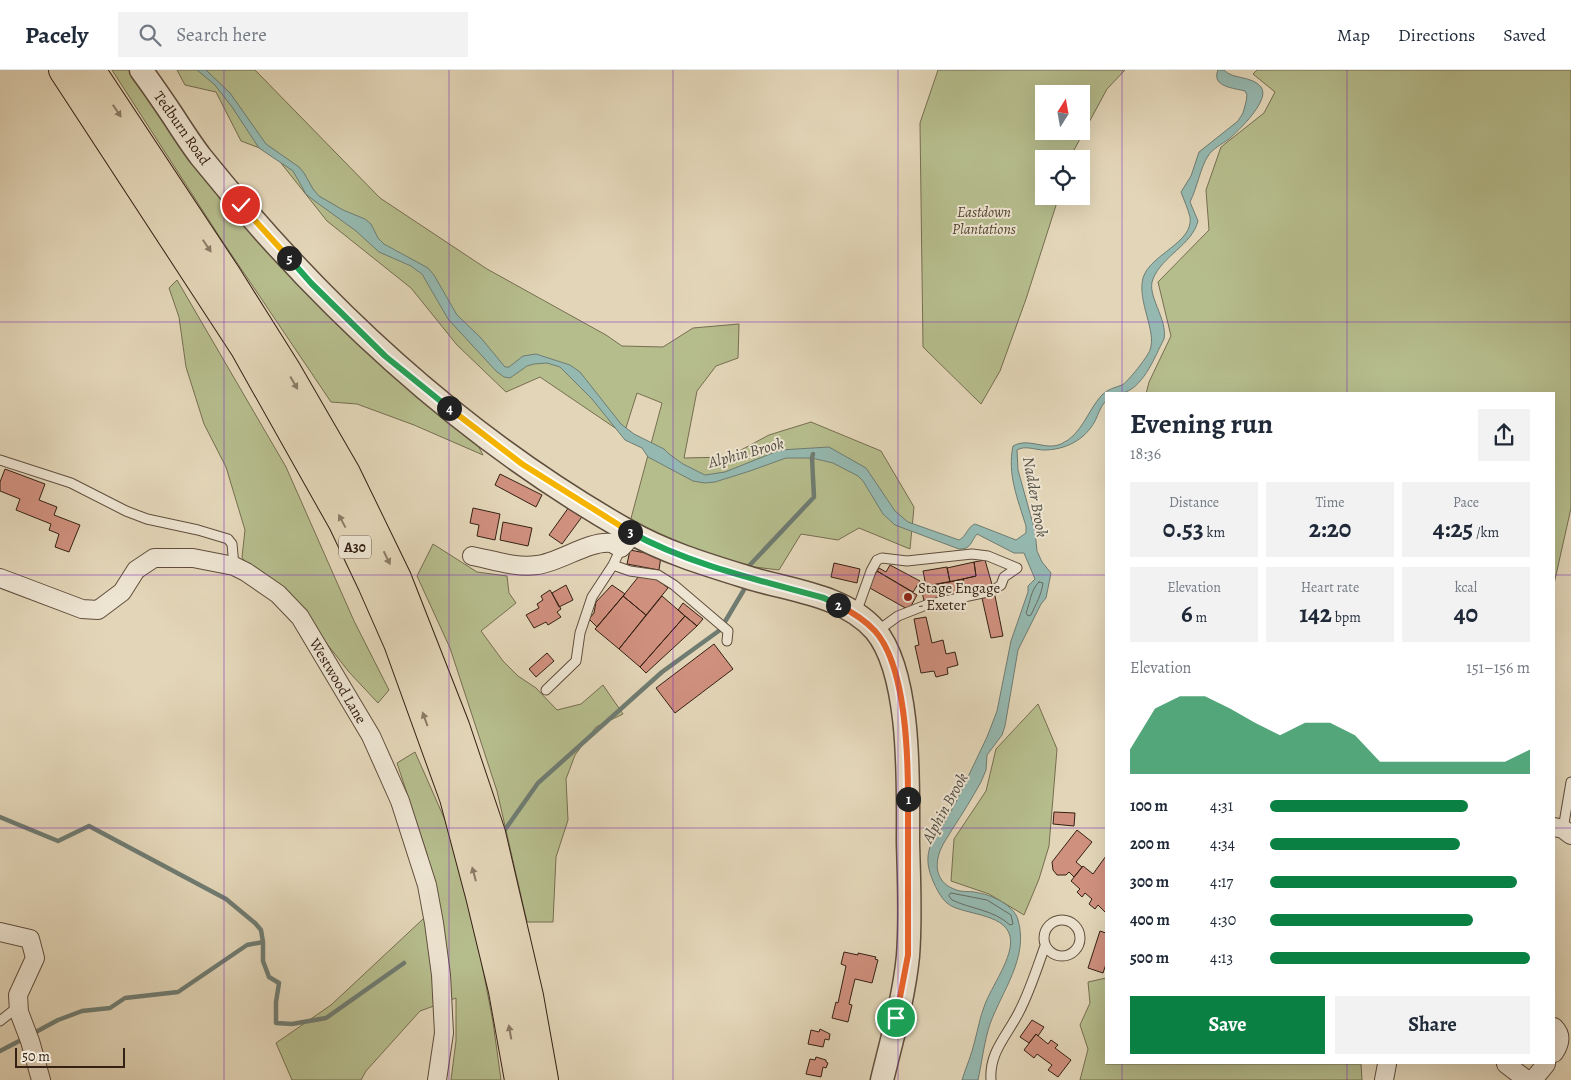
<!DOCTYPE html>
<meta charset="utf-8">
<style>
body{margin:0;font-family:Alegreya,serif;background:#f2f2f3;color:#1f2937;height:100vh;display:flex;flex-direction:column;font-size:19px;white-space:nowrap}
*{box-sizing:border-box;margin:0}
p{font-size:16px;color:#747a83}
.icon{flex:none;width:28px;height:28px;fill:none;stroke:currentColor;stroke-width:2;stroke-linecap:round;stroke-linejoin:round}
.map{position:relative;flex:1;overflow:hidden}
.drawer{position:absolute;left:1105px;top:322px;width:450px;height:672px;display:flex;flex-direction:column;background:#fff;border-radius:0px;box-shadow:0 5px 20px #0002}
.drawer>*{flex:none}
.needle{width:32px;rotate:11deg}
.controls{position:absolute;left:1035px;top:15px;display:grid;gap:10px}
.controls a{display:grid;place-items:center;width:55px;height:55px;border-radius:0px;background:#fff;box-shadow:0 5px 20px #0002;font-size:25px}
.scale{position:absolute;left:15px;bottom:12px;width:110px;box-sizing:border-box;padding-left:5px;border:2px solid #352014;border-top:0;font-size:14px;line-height:18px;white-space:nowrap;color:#352014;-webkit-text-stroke:4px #ede4d1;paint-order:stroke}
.pin{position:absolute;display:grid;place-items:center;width:42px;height:42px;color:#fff;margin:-21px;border:2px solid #fff;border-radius:50%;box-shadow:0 1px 5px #0007}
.km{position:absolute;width:25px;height:25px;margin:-12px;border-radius:50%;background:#222;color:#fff;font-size:14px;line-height:25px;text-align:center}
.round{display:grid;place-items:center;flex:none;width:52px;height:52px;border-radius:0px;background:#f2f2f3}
.summary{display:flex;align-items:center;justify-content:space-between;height:85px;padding:0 25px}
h1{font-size:28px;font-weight:700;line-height:38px}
.stats{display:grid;grid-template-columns:repeat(3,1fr);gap:8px;height:85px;padding:5px 25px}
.stats div{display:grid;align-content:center;border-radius:0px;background:#f2f2f3;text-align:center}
.stats b{font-size:25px;font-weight:700}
.stats small{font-size:14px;font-weight:400}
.stats p{font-size:14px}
.chart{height:140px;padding:10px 25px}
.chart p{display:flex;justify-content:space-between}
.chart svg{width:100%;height:90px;margin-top:5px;fill:#0b8043;opacity:.7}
.action{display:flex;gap:10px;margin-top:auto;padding:10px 25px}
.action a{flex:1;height:58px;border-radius:0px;background:#0b8043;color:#fff;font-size:20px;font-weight:700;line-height:58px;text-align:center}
.action a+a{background:#f2f2f3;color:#1f2937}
ul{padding:0 25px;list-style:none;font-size:16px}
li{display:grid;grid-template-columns:80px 60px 1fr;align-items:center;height:38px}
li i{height:12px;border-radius:6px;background:#0b8043}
header{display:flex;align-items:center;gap:30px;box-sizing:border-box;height:70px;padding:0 25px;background:#fff;border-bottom:1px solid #e0e1e3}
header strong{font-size:24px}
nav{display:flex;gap:28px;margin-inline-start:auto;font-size:18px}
.search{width:350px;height:45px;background:#f2f2f3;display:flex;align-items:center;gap:12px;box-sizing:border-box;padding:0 18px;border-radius:0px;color:#747a83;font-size:19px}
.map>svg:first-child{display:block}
.green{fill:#b6bd8d;stroke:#766e50;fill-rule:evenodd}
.water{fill:#95b9b1;stroke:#6f7c72}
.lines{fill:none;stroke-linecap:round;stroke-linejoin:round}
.shore{stroke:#656c62;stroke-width:1}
.stream{stroke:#6f7c72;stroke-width:4.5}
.building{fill:#d0907e;stroke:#352014}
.service-casing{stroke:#604e3d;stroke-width:11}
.minor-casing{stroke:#604e3d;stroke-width:20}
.tertiary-casing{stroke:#604e3d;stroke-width:25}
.trunk-casing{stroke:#352014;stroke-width:30}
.service{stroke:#ede4d1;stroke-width:9}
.minor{stroke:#ede4d1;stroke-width:18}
.tertiary{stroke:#ede4d1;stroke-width:22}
.trunk{stroke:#e3d6b8;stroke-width:28}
.oneway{fill:#8c7b66}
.split-1-casing{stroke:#fff;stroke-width:10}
.split-2-casing{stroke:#fff;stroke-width:10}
.split-3-casing{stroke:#fff;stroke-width:10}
.split-4-casing{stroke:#fff;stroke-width:10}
.split-5-casing{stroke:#fff;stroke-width:10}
.split-6-casing{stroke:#fff;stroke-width:10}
.split-1{stroke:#f0652b;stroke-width:6}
.split-2{stroke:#f0652b;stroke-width:6}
.split-3{stroke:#22a559;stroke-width:6}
.split-4{stroke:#f5b400;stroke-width:6}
.split-5{stroke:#22a559;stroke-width:6}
.split-6{stroke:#f5b400;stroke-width:6}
.grid{fill:none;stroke:#7b2cbf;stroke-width:1;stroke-opacity:0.55}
.poi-dot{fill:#8f2418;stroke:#ede4d1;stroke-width:2}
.labels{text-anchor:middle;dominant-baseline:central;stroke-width:4;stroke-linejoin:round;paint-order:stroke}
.shield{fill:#ede4d1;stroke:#6c5b4d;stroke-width:1}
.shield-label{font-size:14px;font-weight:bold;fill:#352014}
.street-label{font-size:15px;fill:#352014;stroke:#ede4d1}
.park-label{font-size:15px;font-style:italic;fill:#554732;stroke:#ede4d1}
.poi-label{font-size:15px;fill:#352014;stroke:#ede4d1;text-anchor:start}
.water-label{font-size:16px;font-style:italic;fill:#524e43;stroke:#ede4d1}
</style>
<header>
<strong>Pacely</strong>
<div class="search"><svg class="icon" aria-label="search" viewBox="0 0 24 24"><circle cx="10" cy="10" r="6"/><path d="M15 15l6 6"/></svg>Search here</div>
<nav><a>Map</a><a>Directions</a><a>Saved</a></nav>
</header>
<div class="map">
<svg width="1571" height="1010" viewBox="0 0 1571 1010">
<rect width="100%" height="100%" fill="#e3d6b8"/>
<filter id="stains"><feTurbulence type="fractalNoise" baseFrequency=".004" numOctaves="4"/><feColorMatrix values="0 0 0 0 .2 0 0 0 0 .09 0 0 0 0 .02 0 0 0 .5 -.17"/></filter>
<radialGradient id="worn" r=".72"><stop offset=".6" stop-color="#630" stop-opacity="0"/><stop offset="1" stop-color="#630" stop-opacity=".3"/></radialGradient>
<path class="green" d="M112,0H131L227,135L357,274L471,362L483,385L414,355L357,334L331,332L221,169Z
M177,0H255L380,128L487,199L606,265L622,276L663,277L693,258L739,254L738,288L716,296L697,321L684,388L728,387L769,365L811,352L881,381L914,437L910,479L859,458L838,470L801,464L779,500L722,493L630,452L662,333L637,323L624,364L540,307L506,322L457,275L411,218L327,151L273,83L241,71L216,22L185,15Z
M938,0H1125L1107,19L1074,80L1071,89H1044V126H1059L1026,229L1000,301L981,334L923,277L920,53ZM1044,24H1081V61H1044Z
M1257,0H1571V438L1554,514V324H1146L1149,312L1171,266L1158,212L1209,160L1206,120L1221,77L1264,43L1275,22L1253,4Z
M177,210L286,397L354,551L389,620L378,633L349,602L298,537L250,502L242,487L245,460L226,397L204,354L186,297L179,247L169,218Z
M433,474L477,502L507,506L509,523L516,533L481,561L503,591L518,606L536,618L557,640L581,634L603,615L623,644L596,657L575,685L566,709L568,750L556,787L553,852H527L497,721L450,578L417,506Z
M1038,634L1057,679L1049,776L1039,809L1024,845L989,824L951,811L954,769L986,721L996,679Z
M415,682L449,759L476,863L493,952L501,1010H451L456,971V928L420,941L366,1001L361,1010H292L276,973L331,935L438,835L427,784L397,693Z
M1106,908V994H1361L1362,1010H1080L1088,979L1080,955L1090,933L1088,912Z"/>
<path class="water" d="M197,0H206L230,23L266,74L299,97L304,103L313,119L319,126L343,140L365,149L371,154L378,168L384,174L428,198L434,205L457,245L481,268L505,297H509L523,286L536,284L570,295L580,302L621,354L634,364L664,379L669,384L683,394L705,405L725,402L780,380L829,377L866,398L895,441L908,452L959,470C967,466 967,457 975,454L1016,470L1026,463V456C1018,430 1007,404 1013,376C1029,367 1045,381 1061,374C1082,365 1087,341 1102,325C1108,319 1114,318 1122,315C1128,312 1148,286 1150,280C1157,261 1137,232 1143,208C1150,184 1194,173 1190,147C1188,139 1184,130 1181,122L1191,106L1199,82L1238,51L1243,43L1246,32L1247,25L1245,21C1234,18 1211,17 1218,0H1224C1233,10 1251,5 1261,17C1271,30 1238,61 1229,69C1222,74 1212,79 1208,86C1201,96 1197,118 1190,132L1198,151C1192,175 1162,186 1153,209C1146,225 1168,249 1164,269C1155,286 1145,314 1126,322C1119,324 1113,324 1106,324V331C1100,337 1099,343 1095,351C1085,370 1065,380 1044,380C1035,380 1025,375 1017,380L1018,400L1035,461L1037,481L1042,492L1051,503L1046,528L1041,534L1018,580L1005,656L1002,665L987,685L986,700L981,712C972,728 963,743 953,758C949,765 943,773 940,781C933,800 939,816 960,821C966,822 973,821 979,823C992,825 1015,836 1018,850C1029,887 1002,921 990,954C984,972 982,992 978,1010H962C966,997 972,984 975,970C978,959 980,947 984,937C990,918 1015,886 1010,866C1004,842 960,845 947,833C941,828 936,818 933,811C928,799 926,789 930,777L955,734L987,667L997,641L1011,571L1028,522V516L1035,509L1024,483H1014L977,464C971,471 971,480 959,479L895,455L883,444L863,411L858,406L833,393L812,388H786L750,401L715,412L705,413L693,411L648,387L642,378L625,370L592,329L560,297L547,293L534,294L527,296L510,308L504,307L496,301L448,249L422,204L411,196L379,182L356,161L312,129L306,124L293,101L259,78L232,37L215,15Z"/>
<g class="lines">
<path class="shore" d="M1039,512L1043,513C1041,526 1036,534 1031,545L1028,546L1026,543C1030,533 1031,519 1039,512Z
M951,823L987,830L1011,845L1013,854L1010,855C994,840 971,839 952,830L949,826Z"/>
<path class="stream" d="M748,497L814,427L812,388L813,384
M0,747L58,771L89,756L226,829L255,853L261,860L263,872
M504,761L538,713L662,602L720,560L745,518
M32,964L58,950L82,941L110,938L125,928L178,922L247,875L263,872V891L269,907L279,913L276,932V953L292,954L326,948L404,893
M0,981L25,968"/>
</g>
<path class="building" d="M5,399L45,414L39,430L57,437L54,445L80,455L69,482L55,477L59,464L49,460L51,454L16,440L20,429L0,421V412Z
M500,404L542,425L536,437L495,415Z
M574,430L587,440L562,474L549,465Z
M473,438L500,444L495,470L477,466L479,455L470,453Z
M503,452L532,458L528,476L500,470Z
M630,480L661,486L659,500L627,494Z
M985,490L993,518L966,523L963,509L976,506L974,492Z
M974,492L976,506L950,512L947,498Z
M834,493L860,499L857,513L831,507Z
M890,495L920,511L913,522L877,501L879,498L886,502Z
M947,497L950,512L926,516L923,501Z
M877,501L917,525L909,540L868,517Z
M639,506L656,508L668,518L646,545L623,526Z
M963,509L966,523L924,531L921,517Z
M566,515L573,530L559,537L552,523Z
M612,515L625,524L597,557L589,549L594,543L596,532Z
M550,520L561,539L557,542L561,547L548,555L546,552L534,558L526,545L539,538L537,534L543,530L541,526Z
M623,526L646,545L619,579L595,559Z
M662,526L685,546L640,597L619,579Z
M995,526L1003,566L991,568L982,528Z
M683,533L703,549L697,556L678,540Z
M685,546L697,556L646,603L640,597Z
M926,547L932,573L943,570L946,584L955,582L958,595L947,598L948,604L936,607L934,601L921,603L915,576L919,575L914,549Z
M714,574L733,599L675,643L656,618Z
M547,583L554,591L536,607L529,599Z
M1054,742L1075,743L1074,756L1053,754Z
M1077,760L1092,772L1076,792L1082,797L1074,807L1069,802L1066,805H1057L1053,800L1052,792Z
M1106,786V843L1098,835L1095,839L1089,834L1092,829L1085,823L1082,827L1077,822L1080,819L1071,811L1083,796L1093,804Z
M1100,861L1106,863V894L1103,903L1088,898Z
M844,882L858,885V883L876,887L875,889L878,890L872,913L855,909L849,934L852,935L848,952L832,948L836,932L838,933L846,896L841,894Z
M1032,950L1044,957L1038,966L1036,964L1029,973L1020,967Z
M820,959L830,964L829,970L825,969L823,977L808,974L811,960L819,962Z
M1036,964L1048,974L1051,970L1058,975L1055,978L1071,990L1058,1007L1048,1000L1052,995L1037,984L1034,988L1024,980Z
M816,987L826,990V992L828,993L826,998L823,997L821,1007L806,1004L810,989L815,990Z"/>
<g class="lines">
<g class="service-casing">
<path id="service" d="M0,390L71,413L126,441L147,449L198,460L228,469L232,474L234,496
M613,495L630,501L658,505L674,515L728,561L727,571
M856,543L871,501L877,490L882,488L907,491L972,484L988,486L1017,498
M876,562L898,546L926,535L992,521L1001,515L1004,507L1017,498
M546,620L576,591L580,563L592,527L613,495L621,478
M1563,759L1571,712
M1044 868a18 18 0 1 1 36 0a18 18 0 1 1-36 0Z
M0,951L19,936
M991,1010C989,982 1007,966 1019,942C1030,921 1037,898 1045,876"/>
</g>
<g class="minor-casing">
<path id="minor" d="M472,486C493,490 515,498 537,495C558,493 590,470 611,473C614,474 618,477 621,478L634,464
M0,508L82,539L98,540L122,522L136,500L154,488H193L234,496L246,502L278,524L300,547L371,666L400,731L427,815L434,853L441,905L444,963L437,1010
M1554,757L1563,759L1571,765
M0,862L30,869L35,888L18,925L19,942L30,971L41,1010
M1554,957C1562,965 1560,974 1554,983
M1506,994L1527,1010
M1384,1010L1387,994
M1533,1010L1546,994"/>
</g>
<g class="tertiary-casing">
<path id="tertiary" d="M141,0C152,15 163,31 173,46C182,60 191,74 201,87C320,235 462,367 628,461C666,483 711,496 753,509C794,521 845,526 875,560C912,604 908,716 908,773C909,810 911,848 908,886C904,927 892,969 882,1010"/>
</g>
<g class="trunk-casing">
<path id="trunk" d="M63,0L244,277L343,453L372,514L398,573L454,728L480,826L503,921L519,1010
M91,0L226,204L287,301L346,403L397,508L455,656L491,763L529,926L544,1010"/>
</g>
<use href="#service" class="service"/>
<use href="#minor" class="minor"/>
<use href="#tertiary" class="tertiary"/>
<use href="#trunk" class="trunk"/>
</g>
<defs><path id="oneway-solid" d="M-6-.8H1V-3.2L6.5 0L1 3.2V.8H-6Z" transform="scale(1.25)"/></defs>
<g class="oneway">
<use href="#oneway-solid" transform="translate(117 41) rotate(56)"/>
<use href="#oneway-solid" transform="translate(207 176) rotate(56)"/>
<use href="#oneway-solid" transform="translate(294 313) rotate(60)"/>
<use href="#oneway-solid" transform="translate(342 451) rotate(-118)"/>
<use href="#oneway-solid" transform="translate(387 488) rotate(64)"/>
<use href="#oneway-solid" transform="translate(425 649) rotate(-110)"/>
<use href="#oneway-solid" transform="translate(474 804) rotate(-105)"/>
<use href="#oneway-solid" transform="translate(510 962) rotate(-100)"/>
</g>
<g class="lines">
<g class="split-1-casing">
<path id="split-1" d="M896,948L908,885V729"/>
</g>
<g class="split-2-casing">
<path id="split-2" d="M838,535C852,542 864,549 875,561C906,596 908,683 908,729"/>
</g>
<g class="split-3-casing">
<path id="split-3" d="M630,462C690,495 759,510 824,528L838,535"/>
</g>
<g class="split-4-casing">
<path id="split-4" d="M449,338L522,394L630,462"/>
</g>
<g class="split-5-casing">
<path id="split-5" d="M289,188L311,213L385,286L449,338"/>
</g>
<g class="split-6-casing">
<path id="split-6" d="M241,135L289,188"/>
</g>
<use href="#split-1" class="split-1"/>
<use href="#split-2" class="split-2"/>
<use href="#split-3" class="split-3"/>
<use href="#split-4" class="split-4"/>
<use href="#split-5" class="split-5"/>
<use href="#split-6" class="split-6"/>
</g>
<path class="grid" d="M224,0V1010M449,0V1010M673,0V1010M898,0V1010M1122,0V324M1347,0V324M0,252H1571M0,505H1106M1554,505H1571M0,758H1106M1554,758H1571M1122,994V1010M1347,994V1010"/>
<circle class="poi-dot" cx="908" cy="527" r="5"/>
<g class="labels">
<rect class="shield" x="339" y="465.5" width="32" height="23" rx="4"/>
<g class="shield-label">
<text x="355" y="477">A30</text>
</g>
<g class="street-label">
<text transform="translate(182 58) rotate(55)">Tedburn Road</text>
<text transform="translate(338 611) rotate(59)">Westwood Lane</text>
</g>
<g class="park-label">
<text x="984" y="142">Eastdown<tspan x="984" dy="17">Plantations</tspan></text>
</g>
<g class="poi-label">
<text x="918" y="518">Stage Engage<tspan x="918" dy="17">- Exeter</tspan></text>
</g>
<g class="water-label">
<text transform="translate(746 383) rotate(-15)">Alphin Brook</text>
<text transform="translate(1035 427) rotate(80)">Nadder Brook</text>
<text transform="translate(945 738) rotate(-61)">Alphin Brook</text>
</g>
</g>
<rect width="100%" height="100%" filter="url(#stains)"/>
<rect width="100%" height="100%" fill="url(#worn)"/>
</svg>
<div class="controls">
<a><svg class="needle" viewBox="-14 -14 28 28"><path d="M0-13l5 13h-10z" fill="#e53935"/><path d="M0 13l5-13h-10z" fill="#747a83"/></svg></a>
<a><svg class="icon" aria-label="locate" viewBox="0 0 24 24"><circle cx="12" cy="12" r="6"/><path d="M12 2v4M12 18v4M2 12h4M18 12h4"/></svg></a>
</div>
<div class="scale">50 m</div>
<div class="pin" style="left:896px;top:948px;background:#1e9e55"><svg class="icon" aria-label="arrive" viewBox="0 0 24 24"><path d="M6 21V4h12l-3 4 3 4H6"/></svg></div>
<div class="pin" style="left:241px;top:135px;background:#d93025"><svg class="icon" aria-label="check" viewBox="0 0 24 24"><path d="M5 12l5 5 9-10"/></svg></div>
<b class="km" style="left:908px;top:729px">1</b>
<b class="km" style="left:838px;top:535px">2</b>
<b class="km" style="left:630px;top:462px">3</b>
<b class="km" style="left:449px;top:338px">4</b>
<b class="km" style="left:289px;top:188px">5</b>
<section class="drawer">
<div class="summary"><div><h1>Evening run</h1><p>18:36</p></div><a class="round"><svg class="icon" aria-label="share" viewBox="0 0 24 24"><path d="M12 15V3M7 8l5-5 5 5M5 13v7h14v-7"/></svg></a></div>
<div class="stats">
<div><p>Distance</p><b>0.53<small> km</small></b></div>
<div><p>Time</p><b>2:20</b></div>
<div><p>Pace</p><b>4:25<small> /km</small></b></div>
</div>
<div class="stats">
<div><p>Elevation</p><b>6<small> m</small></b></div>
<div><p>Heart rate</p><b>142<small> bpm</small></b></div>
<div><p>kcal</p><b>40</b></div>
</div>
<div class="chart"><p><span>Elevation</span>151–156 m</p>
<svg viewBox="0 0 160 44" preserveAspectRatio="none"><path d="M0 44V32L10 12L20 6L30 6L40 12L50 19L60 25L70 19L80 19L90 25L100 38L110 38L120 38L130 38L140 38L150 38L160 32V44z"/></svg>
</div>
<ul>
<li><b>100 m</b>4:31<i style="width:76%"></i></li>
<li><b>200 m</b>4:34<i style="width:73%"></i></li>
<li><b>300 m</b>4:17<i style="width:95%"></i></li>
<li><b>400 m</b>4:30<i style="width:78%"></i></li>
<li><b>500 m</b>4:13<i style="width:100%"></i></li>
</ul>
<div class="action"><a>Save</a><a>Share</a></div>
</section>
</div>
